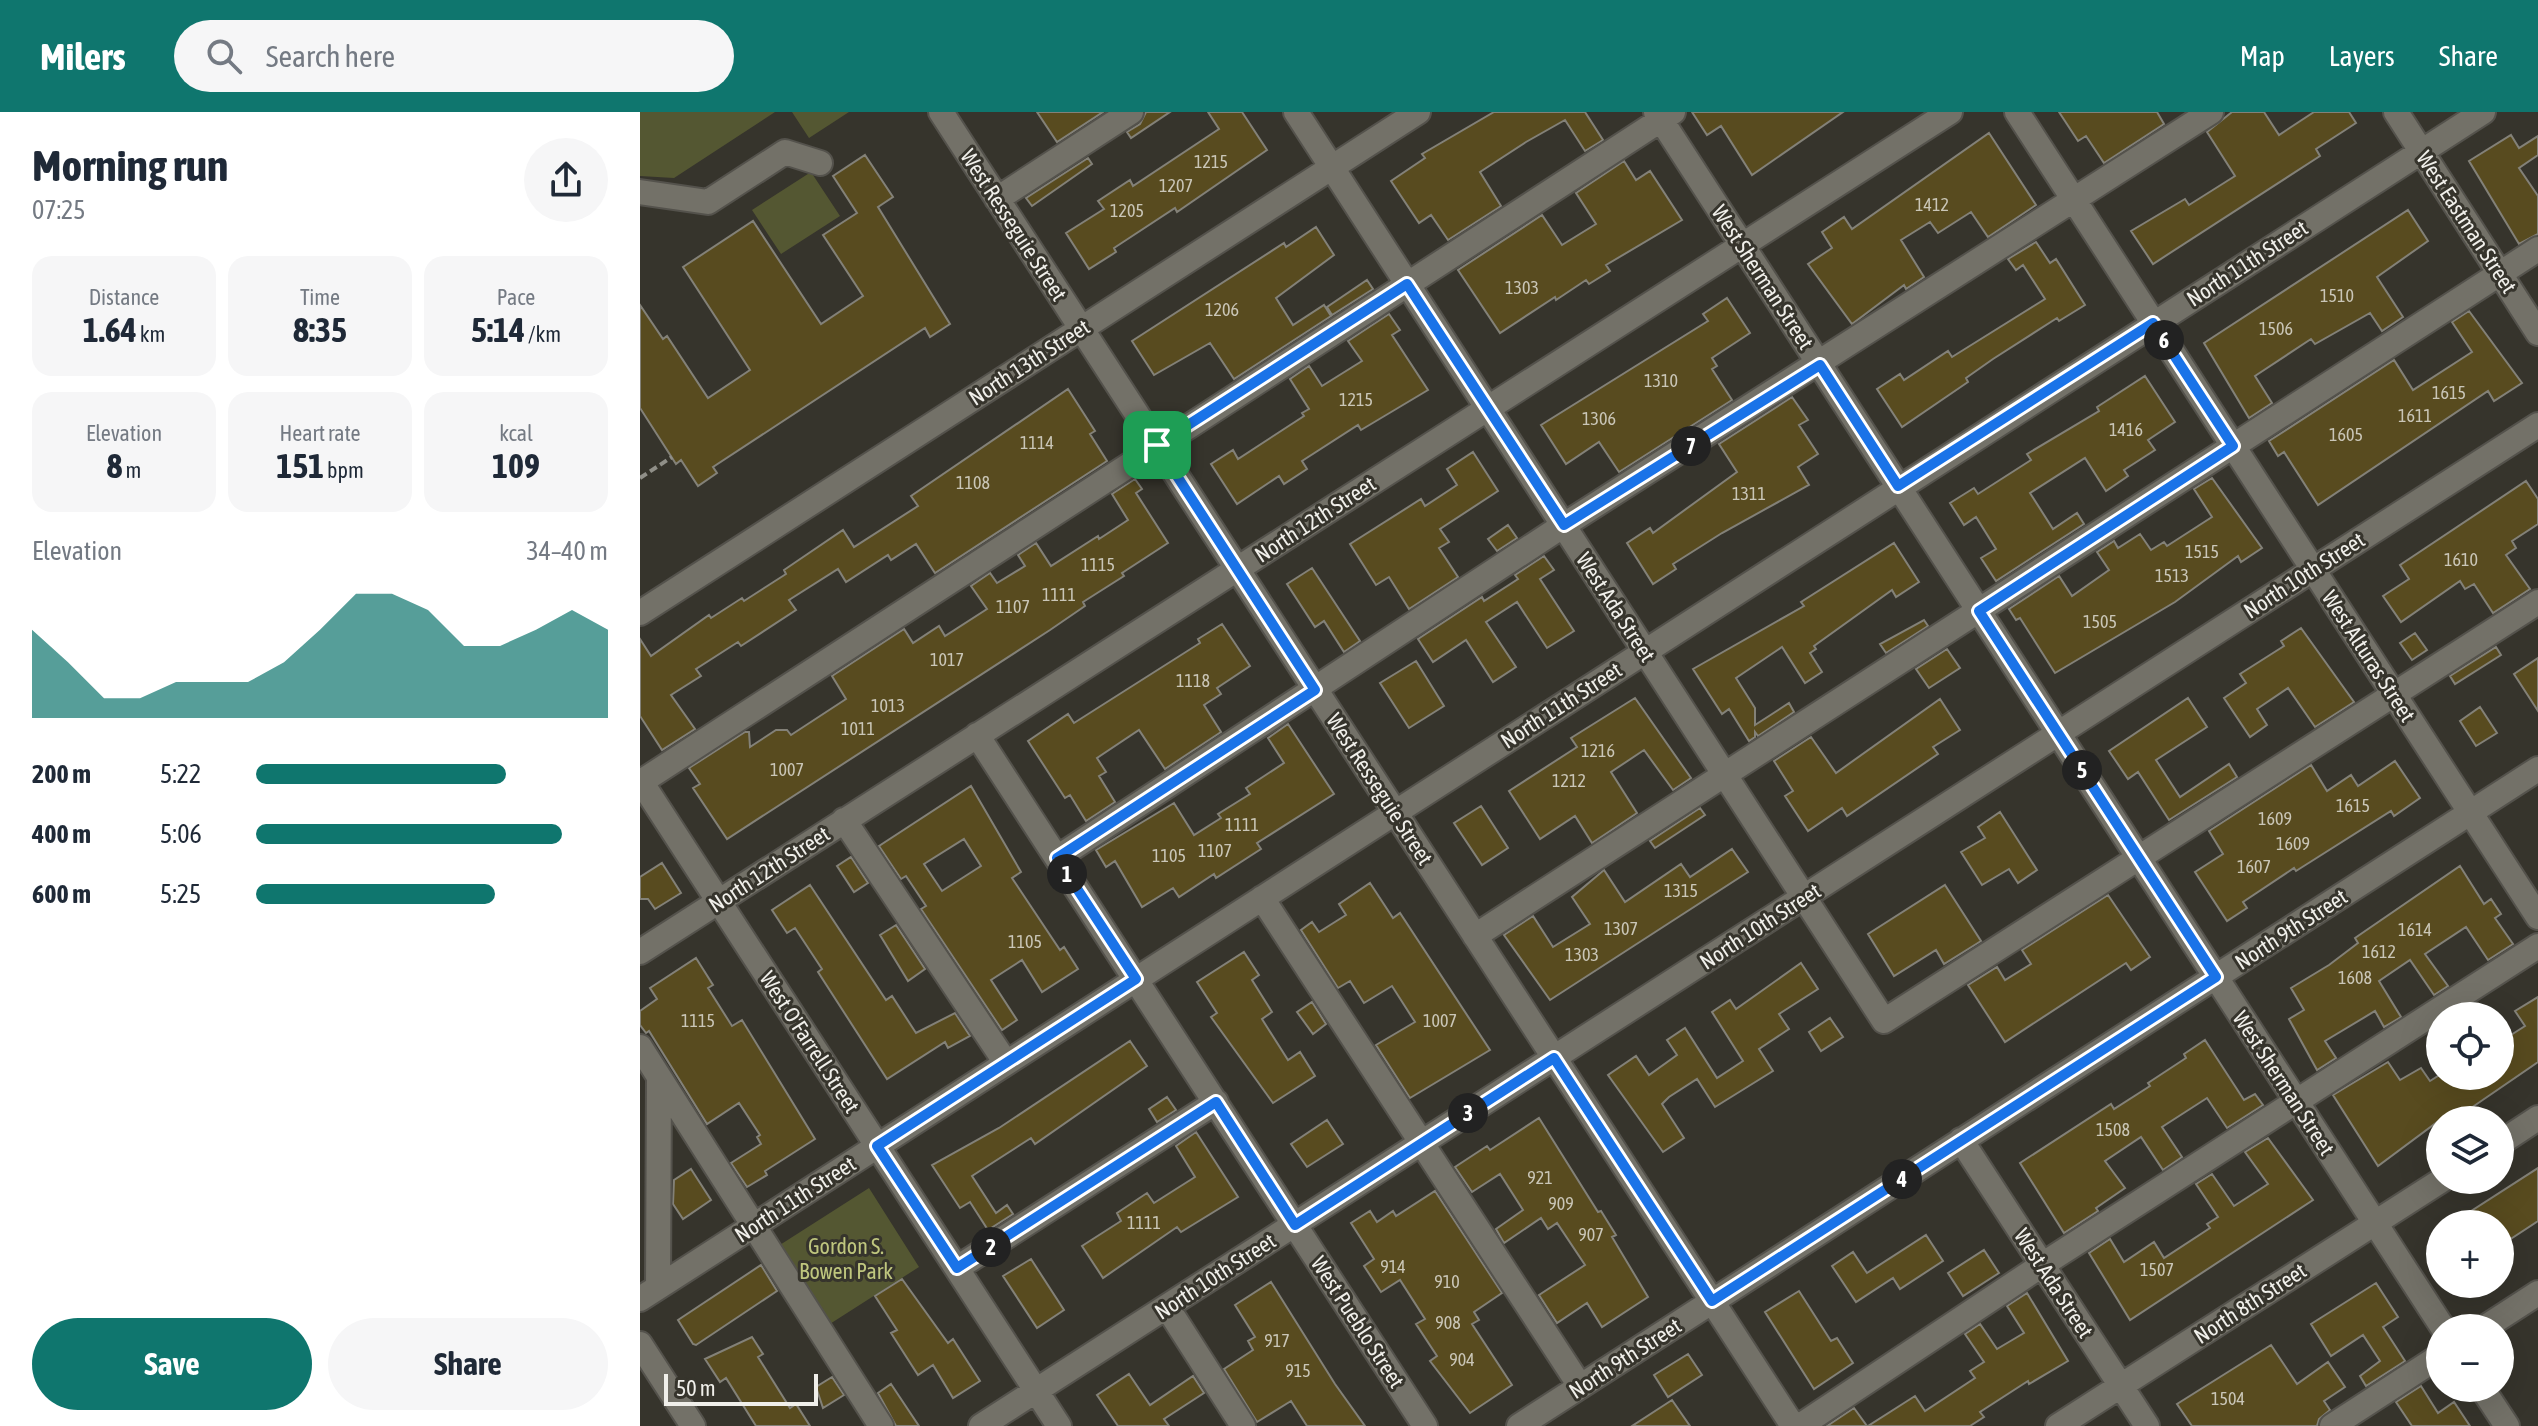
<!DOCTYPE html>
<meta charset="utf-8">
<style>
body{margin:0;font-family:"Asap Condensed",sans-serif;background:#f6f6f7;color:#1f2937;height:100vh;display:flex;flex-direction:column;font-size:30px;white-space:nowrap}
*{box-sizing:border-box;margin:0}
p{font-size:26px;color:#747a83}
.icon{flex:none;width:44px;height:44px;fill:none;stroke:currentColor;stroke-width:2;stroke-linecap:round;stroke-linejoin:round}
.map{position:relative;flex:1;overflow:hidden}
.side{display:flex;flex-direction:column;background:#fff;width:640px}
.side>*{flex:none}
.buttons{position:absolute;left:1786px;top:890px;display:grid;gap:16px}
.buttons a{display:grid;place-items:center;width:88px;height:88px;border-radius:50%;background:#fff;box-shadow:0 8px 32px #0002;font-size:40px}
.scale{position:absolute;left:24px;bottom:20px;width:154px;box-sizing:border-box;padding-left:8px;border:4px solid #f0efea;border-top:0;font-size:22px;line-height:28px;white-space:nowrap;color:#f0efea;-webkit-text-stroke:6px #36342c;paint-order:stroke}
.pin{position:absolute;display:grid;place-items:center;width:68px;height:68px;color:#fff;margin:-34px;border-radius:16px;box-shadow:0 4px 12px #0006}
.km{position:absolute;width:40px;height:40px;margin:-20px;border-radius:50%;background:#222;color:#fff;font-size:22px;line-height:40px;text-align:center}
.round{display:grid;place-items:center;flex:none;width:84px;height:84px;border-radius:42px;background:#f6f6f7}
.summary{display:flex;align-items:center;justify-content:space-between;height:136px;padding:0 32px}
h1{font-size:44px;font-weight:700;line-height:60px}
.metrics{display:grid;grid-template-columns:repeat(3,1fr);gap:12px;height:136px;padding:8px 32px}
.metrics div{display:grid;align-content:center;border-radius:20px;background:#f6f6f7;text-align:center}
.metrics b{font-size:34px;font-weight:700}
.metrics small{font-size:22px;font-weight:400}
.metrics p{font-size:22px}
.chart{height:224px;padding:16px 32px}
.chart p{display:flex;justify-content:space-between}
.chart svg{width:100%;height:144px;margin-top:8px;fill:#0f766e;opacity:.7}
.cta{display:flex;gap:16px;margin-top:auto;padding:16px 32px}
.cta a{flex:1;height:92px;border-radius:48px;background:#0f766e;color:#fff;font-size:32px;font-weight:700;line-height:92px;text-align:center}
.cta a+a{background:#f6f6f7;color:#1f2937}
ul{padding:0 32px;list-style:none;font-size:26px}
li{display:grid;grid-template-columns:128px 96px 1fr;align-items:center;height:60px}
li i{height:20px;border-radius:10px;background:#0f766e}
header{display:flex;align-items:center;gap:48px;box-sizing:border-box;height:112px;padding:0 40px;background:#0f766e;color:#fff}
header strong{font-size:38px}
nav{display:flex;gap:44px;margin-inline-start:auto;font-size:28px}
.search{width:560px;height:72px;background:#f6f6f7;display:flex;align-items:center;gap:20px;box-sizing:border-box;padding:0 28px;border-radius:44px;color:#747a83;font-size:30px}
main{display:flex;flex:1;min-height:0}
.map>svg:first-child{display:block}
.green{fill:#545732}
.building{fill:#584b1f;stroke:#838178;stroke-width:2;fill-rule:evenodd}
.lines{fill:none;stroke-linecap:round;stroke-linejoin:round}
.minor-casing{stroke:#54524c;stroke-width:28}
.path{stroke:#908f88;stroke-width:4;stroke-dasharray:8 4;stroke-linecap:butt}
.minor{stroke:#737168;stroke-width:24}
.route-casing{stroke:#fff;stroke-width:16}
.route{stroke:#1a73e8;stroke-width:10}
.labels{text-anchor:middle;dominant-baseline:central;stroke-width:6;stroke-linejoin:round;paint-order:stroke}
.number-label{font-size:18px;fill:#cac6b7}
.street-label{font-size:22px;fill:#f0efea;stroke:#36342c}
.park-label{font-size:22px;fill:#bfc67e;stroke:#36342c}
</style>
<header>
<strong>Milers</strong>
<div class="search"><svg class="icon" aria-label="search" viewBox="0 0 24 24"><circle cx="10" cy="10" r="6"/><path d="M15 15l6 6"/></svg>Search here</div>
<nav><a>Map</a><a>Layers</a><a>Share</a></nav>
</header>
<main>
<section class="side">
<div class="summary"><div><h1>Morning run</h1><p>07:25</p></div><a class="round"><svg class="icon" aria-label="share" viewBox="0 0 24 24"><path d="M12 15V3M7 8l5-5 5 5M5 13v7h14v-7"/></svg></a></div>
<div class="metrics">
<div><p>Distance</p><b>1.64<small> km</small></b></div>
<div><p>Time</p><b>8:35</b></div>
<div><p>Pace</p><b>5:14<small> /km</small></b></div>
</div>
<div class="metrics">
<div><p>Elevation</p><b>8<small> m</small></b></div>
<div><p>Heart rate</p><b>151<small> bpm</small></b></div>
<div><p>kcal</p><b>109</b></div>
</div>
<div class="chart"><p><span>Elevation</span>34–40 m</p>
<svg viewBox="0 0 160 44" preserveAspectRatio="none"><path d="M0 44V17L10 27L20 38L30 38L40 33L50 33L60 33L70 27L80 17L90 6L100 6L110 11L120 22L130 22L140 17L150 11L160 17V44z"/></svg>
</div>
<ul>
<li><b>200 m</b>5:22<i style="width:71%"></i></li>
<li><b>400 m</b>5:06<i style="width:87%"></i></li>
<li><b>600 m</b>5:25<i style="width:68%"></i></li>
</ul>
<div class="cta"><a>Save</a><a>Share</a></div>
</section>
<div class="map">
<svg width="1898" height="1314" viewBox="0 0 1898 1314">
<rect width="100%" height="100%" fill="#36342c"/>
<path class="green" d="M0,0H135L34,66L0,64Z
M152,0H209L169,26Z
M171,60L200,104L141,142L112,98Z
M229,1076L279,1155L182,1217L132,1138Z"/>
<path class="building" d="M397,0H463L417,30Z
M506,0H530L491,26L487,20L500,12Z
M568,0H602L627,38L537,100L535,96L474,136L476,140L449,157L426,121L464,97L458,89L490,68L493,74L579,17Z
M854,0H945L963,28L945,39L925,8L886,30L840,60L861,94L808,128L791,103L779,111L751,69L785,46L782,42Z
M1052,0H1203L1112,63L1081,14L1067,23Z
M1419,0H1517L1524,12L1464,51L1446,24L1438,29Z
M1592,0H1624L1639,23L1674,0H1709L1716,11L1676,37L1680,44L1513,152L1491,119L1545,87L1549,93L1595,64L1567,20Z
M1349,21L1396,93L1348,125L1331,100L1298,121L1290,110L1261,128L1284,165L1266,177L1264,173L1212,212L1168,152L1192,136L1182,120L1204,105L1212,117Z
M1871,23L1879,36L1898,24V43L1879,56L1898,84V122L1879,132L1829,49Z
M225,43L253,85L238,95L310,212L290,225L285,216L73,355L77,361L58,374L41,348L36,352L0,296V193L23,227L27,224L68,286L110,258L43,155L113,109L181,212L223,184L183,123L217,101L193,64Z
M448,46L452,52L392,94L386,86Z
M984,49L996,68L1010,59L1042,108L966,153L970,159L949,172L946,168L916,188L915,185L860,221L818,158L902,103L922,133L956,112L936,81Z
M1768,98L1788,129L1737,165L1763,205L1742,219L1730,201L1675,232L1671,227L1615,264L1632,291L1609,306L1564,231Z
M676,115L694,143L636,186L653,213L684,193L691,204L594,267L570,231L514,263L492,229L644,131L646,135Z
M1396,130L1410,151L1416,147L1445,193L1419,209L1417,206L1353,247L1326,266L1328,270L1262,315L1237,277L1260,262L1264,268L1308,239L1312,245L1405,187L1383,153L1376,158L1368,147Z
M727,168L733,177L692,203L687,195Z
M1087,186L1110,221L1072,246L1077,254L1072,257L1092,288L979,360L959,330L926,352L901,313L1068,209L1063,202Z
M1829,199L1882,271L1854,289L1848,279L1678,393L1644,340L1638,344L1629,329L1754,248L1773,278L1832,240L1812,210Z
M749,202L760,218L752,223L788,278L721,318L718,313L662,349L667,357L644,372L639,364L597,392L571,352L593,338L598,347L664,304L662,301L669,297L650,267L669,254L682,274L722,249L708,229Z
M1505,264L1535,310L1508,328L1515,338L1484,358L1488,364L1466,379L1445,346L1390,381L1413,417L1437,401L1444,412L1356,469L1341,446L1356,437L1336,405L1324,413L1310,391L1334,376L1338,382L1391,348L1387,342L1459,299L1457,295Z
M428,277L455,319L450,322L467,349L295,461L276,432L251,448L248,443L206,470L198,457L149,488L156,498L101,534L98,530L56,557L61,564L31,583L55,617L22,638L0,604V527L11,544L69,503L71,506L102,486L104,489L146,462L144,458L203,418L214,435L278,394L271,384Z
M1152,285L1168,308L1159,313L1178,342L1158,355L1169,373L1082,421L1033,452L1036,457L1013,472L987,431L1010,416L1013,421L1097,360L1079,332Z
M833,340L858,379L800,417L809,430L799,436L818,465L769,497L749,465L736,473L710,432L781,387L785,394L817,373L807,357Z
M1572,366L1622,436L1601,450L1598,444L1535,490L1415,561L1380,506L1376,508L1369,497L1419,464L1432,484L1469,458L1457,440L1474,429L1478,436L1500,422L1511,438L1524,430L1527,434L1572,405L1554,377Z
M495,367L502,377L496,381L528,431L482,461L484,464L443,490L445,494L410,518L87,727L53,676L60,672L49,656L105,620H109L110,635L136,618H147L151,623L206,587L192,564L264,517L273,531L299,514L305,524L347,497L331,474L350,461L357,471L385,454L378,443L396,431L411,454L458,424L459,427L488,408L472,382Z
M1886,369L1898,387V412L1872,429L1876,436L1866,443L1890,477L1853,501L1834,472L1825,477L1820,469L1761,510L1743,484L1769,467L1760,453Z
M868,413L877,426L857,439L848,427Z
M1254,431L1279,470L1256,485L1252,478L1174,534L1176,537L1170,541L1182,560L1165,571L1142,535L1096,566L1115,596V613L1149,591L1154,600L1118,624L1115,620V625L1109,629L1089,597L1082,602L1053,557L1164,494L1161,490Z
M904,444L914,458L900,467L934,519L907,536L877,490L846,510L876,555L853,570L826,528L793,550L778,527L842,485L844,489L878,467L875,463Z
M672,456L720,529L704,540L684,509L675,515L647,472Z
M1284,508L1288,514L1246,541L1240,532Z
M582,512L610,554L577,576L581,582L564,593L581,620L525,657L499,618L457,646L466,660L459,664L475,690L446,709L430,683L425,686L388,629L428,602L434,611L560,531L558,527Z
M1661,516L1714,590L1675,615L1648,576L1617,597L1627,613L1610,625L1584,586L1606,571L1600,562L1644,534L1641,529Z
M1775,521L1787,538L1772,548L1760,531Z
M1856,535L1861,543L1815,572L1810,564Z
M1307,537L1320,556L1289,576L1276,557Z
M1898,546V599L1874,562Z
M776,549L804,594L769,616L740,571Z
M995,586L1051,666L1033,678L1004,638L971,660L997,701L952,731L935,704L900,727L869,679L937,635L931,626Z
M1548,586L1567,615L1516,648L1540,685L1589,652L1597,665L1529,708L1498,660L1488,667L1469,639Z
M1300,587L1320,618L1293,635L1298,642L1207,704L1202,696L1168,719L1145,684L1153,679L1134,649L1171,625L1196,661Z
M1840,595L1857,621L1836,634L1820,609Z
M648,612L694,682L617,731L621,737L576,766L574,762L539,785L533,776L502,795L475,749L466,755L456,738L534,691L554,723L581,706L578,702L610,682L606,676L644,651L628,626Z
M1755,649L1780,686L1754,704L1751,699L1656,759L1654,756L1603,790L1607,796L1587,809L1555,760L1583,742L1569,719L1671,653L1687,679L1711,663L1718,674Z
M331,674L381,760L372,766L420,838L424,835L438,857L402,880L382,848L351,868L377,908L362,918L281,797L286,794L266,764L261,767L239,734ZM324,727L341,754L302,779L284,752Z
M841,694L868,736L842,753L814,711Z
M1060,696L1065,703L1015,736L1010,729Z
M1360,700L1397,758L1378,771L1369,757L1342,773L1321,740L1345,726L1338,715Z
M1092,737L1108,760L910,888L864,823L893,804L913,835L950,812L932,785L964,758L985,790L1041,752L1050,765Z
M211,745L228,771L214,780L197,754Z
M22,751L41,781L15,797L8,787H0V765Z
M1820,754L1844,792L1851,787L1861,802L1855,806L1873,832L1848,848L1826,815L1785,842L1808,874L1794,883L1770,848L1739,869L1761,905L1744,915L1735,899L1685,929L1696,946L1677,958L1649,907L1664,898L1651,876L1689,853L1718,831L1715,826Z
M730,771L753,806L760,801L850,938L770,986L736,933L775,910L752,874L724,891L710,869L698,876L661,818L672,810L679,820L706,803L699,792Z
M170,773L246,888L252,884L276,921L315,901L330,924L308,936L305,930L247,967L178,860L182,857L155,816L147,821L132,798Z
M1305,773L1341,829L1304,852L1296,838L1254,864L1228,822Z
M1468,783L1510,845L1491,858L1486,851L1365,930L1328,873L1357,855L1365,868L1391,852L1382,838Z
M256,813L285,857L268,869L240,823Z
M604,840L619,863L612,868L632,900L622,907L648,948L660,940L675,964L633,991L571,905L577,901L557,870Z
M56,846L73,873L68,876L92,914L102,908L175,1027L125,1059L127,1063L107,1075L91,1051L121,1032L117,1025L120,1023L99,991L67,1012L9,919L6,921L0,913V899L17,887L10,876Z
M1161,851L1178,877L1139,902L1149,917L1119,937L1133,959L1075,995L1057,967L1029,985L1022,992L1044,1026L1023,1040L968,963L996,944L1009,963L1037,943L1027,928L1045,916L1077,966L1103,949L1072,900L1090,888L1096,897Z
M1898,885V950L1815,1007L1812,1003L1800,1008L1738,1054L1693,983L1748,950L1760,968L1781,956L1790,969L1798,964H1860V930L1885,914L1875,899Z
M672,890L686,912L673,922L657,900Z
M1190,906L1203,925L1181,939L1169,920Z
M1565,928L1604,988L1615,982L1623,993L1587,1016L1567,986L1522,1015L1542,1045L1523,1058L1501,1025L1465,1049L1485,1076L1456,1096L1458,1099L1424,1121L1380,1051L1471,992L1474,997L1510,974L1508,971L1546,946L1544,942Z
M490,929L507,954L395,1032L391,1026L332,1064L356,1101L367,1093L373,1102L348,1118L330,1090L320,1096L292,1053L359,1016Z
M527,985L536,998L517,1010L509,997Z
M899,1006L958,1100L961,1099L976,1123L972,1125L1008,1185L962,1215L947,1191L917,1211L899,1183L945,1153L917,1111L908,1117L901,1106L864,1131L856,1117L883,1098L860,1062L832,1080L815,1055L847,1034L850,1038Z
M687,1008L703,1032L667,1055L651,1032Z
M556,1020L598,1085L541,1120L537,1115L463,1166L442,1134L481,1109L477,1101L507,1081L514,1091L555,1065L536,1034Z
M1628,1026L1673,1088L1490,1208L1449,1141L1470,1127L1484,1150L1514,1130L1524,1146L1570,1116L1567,1112L1578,1105L1556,1072L1572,1062L1594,1094L1628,1072L1605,1040Z
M1898,1056V1109L1860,1134V1112H1811Z
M51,1057L71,1088L43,1107L33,1092L34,1068Z
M795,1079L862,1181L834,1200L839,1208L832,1212L872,1273L830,1301L790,1249L797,1244L776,1212L785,1207L760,1168L741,1180L724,1154L734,1147L711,1111L730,1099L737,1110L753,1099L756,1104Z
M1286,1123L1303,1149L1260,1177L1253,1166L1216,1190L1192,1154L1213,1140L1227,1161Z
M1344,1138L1359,1161L1323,1184L1308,1161Z
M391,1147L424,1198L397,1216L363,1164Z
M121,1153L137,1179L56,1233L53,1232L38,1208Z
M262,1167L308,1231L313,1227L340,1269L313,1286L293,1253L278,1263L251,1221L257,1218L235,1184Z
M631,1170L695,1272L725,1314H667L651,1289L617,1310L584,1257L613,1238L608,1229L615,1225L595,1193Z
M1736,1171L1758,1205L1743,1215L1765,1249L1726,1274L1720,1264L1740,1249L1723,1223L1691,1244L1671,1212Z
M1159,1179L1191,1229L1197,1226L1213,1251L1174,1277L1125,1200Z
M1387,1181L1428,1249L1389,1272L1388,1269L1340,1300L1344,1305L1330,1314H1228L1275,1284L1285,1299L1335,1266L1330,1259L1344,1250L1325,1222L1340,1212L1357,1237L1384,1221L1367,1194Z
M112,1225L123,1242L118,1245L150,1296L156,1292L170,1314H116L86,1266L80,1270L65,1247Z
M1631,1233L1657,1272L1688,1250L1705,1275L1684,1289L1690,1298L1679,1307L1677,1314H1552L1537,1292Z
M1048,1242L1062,1263L1028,1285L1014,1263Z
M489,1262L510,1293L553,1264L564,1281L524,1307L529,1314H478L457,1283Z
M192,1265L204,1283L183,1296L176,1275Z
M251,1272L279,1314H256L238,1281Z
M1781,1274L1798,1301L1814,1290L1830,1314H1772L1756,1290Z
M1032,1288L1050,1314H992Z
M1214,1296L1227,1314H1187Z"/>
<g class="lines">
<g class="minor-casing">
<path id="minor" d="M301,0L1153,1314
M656,0L1244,909L1898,490
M1016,0L1803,1216
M1377,0L1898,805
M1756,0L1898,221
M0,80L68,90L145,40L180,51
M357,87L491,0
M0,501L778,0
M337,623L785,1314
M0,668L419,1314
M1,670L1033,0
M204,708L366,951
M417,746L924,413L1571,0
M622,786L940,1274
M835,824L1898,137
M0,840L1310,0
M0,935L241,1314
M1321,1028L1507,1314
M1860,1031L1898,1006
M317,1156L576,990
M18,1175L19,966
M0,1187L1843,0
M527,1195L603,1314
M1844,1216L1898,1181
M0,1232L53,1314
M1842,1276L1867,1314
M341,1314L1898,313
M879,1314L1898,657
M1160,1314L1402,1153L1898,834
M1418,1314L1802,1068
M1692,1314L1800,1244"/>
</g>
<path class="path" d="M0,366L32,345"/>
<use href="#minor" class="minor"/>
</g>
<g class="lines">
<g class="route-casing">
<path id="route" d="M767,172L924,413L1180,253L1258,374L1513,211L1593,334L1339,499L1576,865L1072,1189L914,946L655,1113L576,990L317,1156L237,1034L496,867L417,746L675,578L517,333Z"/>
</g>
<use href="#route" class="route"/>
</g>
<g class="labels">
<g class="number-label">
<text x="571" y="49">1215</text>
<text x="536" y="73">1207</text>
<text x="1292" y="92">1412</text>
<text x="487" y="98">1205</text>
<text x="882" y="175">1303</text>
<text x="1697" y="183">1510</text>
<text x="582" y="197">1206</text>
<text x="1636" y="216">1506</text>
<text x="1021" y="268">1310</text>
<text x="1809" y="280">1615</text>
<text x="716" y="287">1215</text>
<text x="1775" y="303">1611</text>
<text x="959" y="306">1306</text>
<text x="1486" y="317">1416</text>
<text x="1706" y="322">1605</text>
<text x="397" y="330">1114</text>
<text x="333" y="370">1108</text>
<text x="1109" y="381">1311</text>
<text x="1562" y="439">1515</text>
<text x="1821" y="447">1610</text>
<text x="458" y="452">1115</text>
<text x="1532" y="463">1513</text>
<text x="419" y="482">1111</text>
<text x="373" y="494">1107</text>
<text x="1460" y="509">1505</text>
<text x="307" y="547">1017</text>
<text x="553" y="568">1118</text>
<text x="248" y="593">1013</text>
<text x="218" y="616">1011</text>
<text x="958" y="638">1216</text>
<text x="147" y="657">1007</text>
<text x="929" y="668">1212</text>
<text x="1713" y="693">1615</text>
<text x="1635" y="706">1609</text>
<text x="602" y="712">1111</text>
<text x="1653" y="731">1609</text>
<text x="575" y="738">1107</text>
<text x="529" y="743">1105</text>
<text x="1614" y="754">1607</text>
<text x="1041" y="778">1315</text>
<text x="981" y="816">1307</text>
<text x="1775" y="817">1614</text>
<text x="385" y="829">1105</text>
<text x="1739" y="839">1612</text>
<text x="942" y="842">1303</text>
<text x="1715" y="865">1608</text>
<text x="58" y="908">1115</text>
<text x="800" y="908">1007</text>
<text x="1473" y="1017">1508</text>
<text x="900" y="1065">921</text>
<text x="921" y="1091">909</text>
<text x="504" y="1110">1111</text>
<text x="951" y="1122">907</text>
<text x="753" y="1154">914</text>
<text x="1517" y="1157">1507</text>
<text x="807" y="1169">910</text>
<text x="808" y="1210">908</text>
<text x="637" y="1228">917</text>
<text x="822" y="1247">904</text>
<text x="658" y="1258">915</text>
<text x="1588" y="1286">1504</text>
</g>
<g class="street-label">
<text transform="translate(1827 110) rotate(57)">West Eastman Street</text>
<text transform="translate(374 113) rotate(57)">West Resseguie Street</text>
<text transform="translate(1607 151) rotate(-33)">North 11th Street</text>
<text transform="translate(1123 165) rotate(57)">West Sherman Street</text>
<text transform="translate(389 250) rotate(-33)">North 13th Street</text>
<text transform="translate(675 407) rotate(-33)">North 12th Street</text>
<text transform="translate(1664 463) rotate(-33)">North 10th Street</text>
<text transform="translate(976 495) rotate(57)">West Ada Street</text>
<text transform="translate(1729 544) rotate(57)">West Alturas Street</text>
<text transform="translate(921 593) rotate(-33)">North 11th Street</text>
<text transform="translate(740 677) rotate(57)">West Resseguie Street</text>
<text transform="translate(129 757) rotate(-33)">North 12th Street</text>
<text transform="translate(1120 814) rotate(-33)">North 10th Street</text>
<text transform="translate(1651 817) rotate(-33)">North 9th Street</text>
<text transform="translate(170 930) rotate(57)">West O'Farrell Street</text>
<text transform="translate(1644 971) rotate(57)">West Sherman Street</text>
<text transform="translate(155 1087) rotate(-33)">North 11th Street</text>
<text transform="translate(575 1164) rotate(-33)">North 10th Street</text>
<text transform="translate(1414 1171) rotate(57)">West Ada Street</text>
<text transform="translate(1610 1191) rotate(-33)">North 8th Street</text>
<text transform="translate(718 1210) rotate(57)">West Pueblo Street</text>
<text transform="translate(985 1246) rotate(-33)">North 9th Street</text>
</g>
<g class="park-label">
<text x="206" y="1134">Gordon S.<tspan x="206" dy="25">Bowen Park</tspan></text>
</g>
</g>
</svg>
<div class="buttons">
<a><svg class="icon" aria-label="locate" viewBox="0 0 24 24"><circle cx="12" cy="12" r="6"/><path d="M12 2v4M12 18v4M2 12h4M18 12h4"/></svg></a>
<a><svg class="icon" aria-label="layers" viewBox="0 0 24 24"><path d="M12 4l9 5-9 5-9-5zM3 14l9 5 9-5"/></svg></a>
<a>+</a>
<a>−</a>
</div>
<div class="scale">50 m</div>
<div class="pin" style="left:517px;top:333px;background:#1e9e55"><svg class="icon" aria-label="arrive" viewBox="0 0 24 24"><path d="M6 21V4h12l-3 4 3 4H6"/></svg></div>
<b class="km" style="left:427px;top:762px">1</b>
<b class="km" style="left:351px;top:1135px">2</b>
<b class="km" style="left:828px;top:1001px">3</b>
<b class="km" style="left:1262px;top:1067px">4</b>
<b class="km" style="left:1442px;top:658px">5</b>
<b class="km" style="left:1524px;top:228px">6</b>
<b class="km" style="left:1051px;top:334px">7</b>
</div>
</main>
